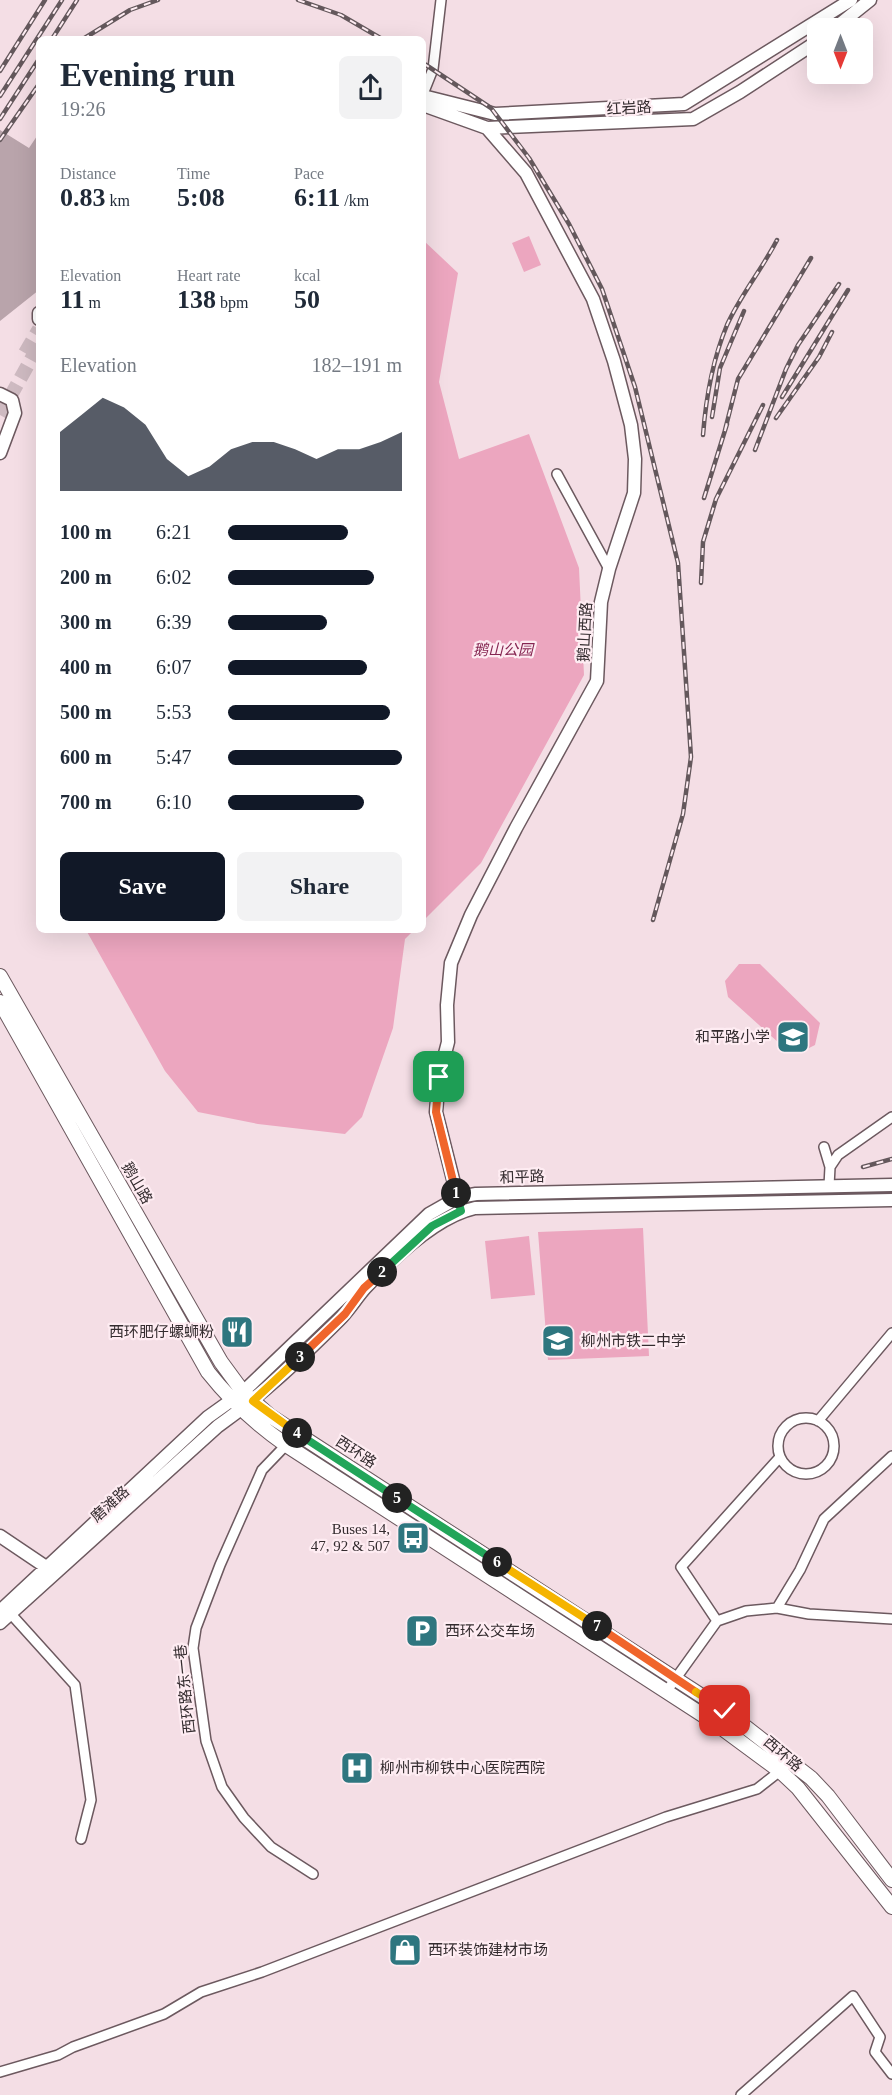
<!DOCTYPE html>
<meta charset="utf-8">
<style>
body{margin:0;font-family:"Times New Roman","Noto Sans SC",serif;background:#f2f2f3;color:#1f2937;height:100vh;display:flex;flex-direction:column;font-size:22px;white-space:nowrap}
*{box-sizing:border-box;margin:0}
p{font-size:20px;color:#747a83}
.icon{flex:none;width:33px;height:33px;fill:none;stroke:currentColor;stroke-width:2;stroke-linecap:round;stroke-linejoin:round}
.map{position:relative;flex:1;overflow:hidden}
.drawer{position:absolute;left:36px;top:36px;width:390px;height:897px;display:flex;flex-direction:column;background:#fff;border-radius:9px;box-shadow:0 6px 24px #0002}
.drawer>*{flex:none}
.needle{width:39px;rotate:180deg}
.buttons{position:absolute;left:807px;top:18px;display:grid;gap:12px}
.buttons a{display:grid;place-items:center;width:66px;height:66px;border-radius:9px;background:#fff;box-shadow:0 6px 24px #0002;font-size:30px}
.pin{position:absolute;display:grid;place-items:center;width:51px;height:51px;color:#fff;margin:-26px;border-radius:12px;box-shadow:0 3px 9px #0006}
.km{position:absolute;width:30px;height:30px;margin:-15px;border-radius:50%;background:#222;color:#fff;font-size:16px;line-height:30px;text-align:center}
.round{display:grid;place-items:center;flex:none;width:63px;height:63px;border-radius:9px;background:#f2f2f3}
.head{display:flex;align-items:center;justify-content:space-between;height:102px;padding:0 24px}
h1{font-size:33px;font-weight:700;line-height:45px}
.figures{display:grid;grid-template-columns:repeat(3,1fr);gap:9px;height:102px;padding:6px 24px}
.figures div{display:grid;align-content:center}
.figures b{font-size:26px;font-weight:700}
.figures small{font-size:16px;font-weight:400}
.figures p{font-size:16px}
.chart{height:168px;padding:12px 24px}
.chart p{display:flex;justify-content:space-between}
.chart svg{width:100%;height:108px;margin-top:6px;fill:#111827;opacity:.7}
.button{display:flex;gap:12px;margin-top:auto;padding:12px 24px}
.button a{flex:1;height:69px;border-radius:9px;background:#111827;color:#fff;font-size:24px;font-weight:700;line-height:69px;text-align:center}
.button a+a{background:#f2f2f3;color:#1f2937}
ul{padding:0 24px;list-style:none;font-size:20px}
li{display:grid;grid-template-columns:96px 72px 1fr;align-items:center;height:45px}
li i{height:15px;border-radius:8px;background:#111827}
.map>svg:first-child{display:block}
.green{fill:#eca6bf}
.building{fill:#b9a4ab}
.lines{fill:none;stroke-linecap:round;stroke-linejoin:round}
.primary-tunnel{stroke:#cebac1;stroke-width:14;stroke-dasharray:14 7;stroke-linecap:butt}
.street-casing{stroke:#6c595f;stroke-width:12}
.secondary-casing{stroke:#6c595f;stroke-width:15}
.primary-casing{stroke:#6c595f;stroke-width:16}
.street{stroke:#fff;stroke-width:9}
.secondary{stroke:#fff;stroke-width:12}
.primary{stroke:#fff;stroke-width:14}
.rail-casing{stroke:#64585c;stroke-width:4.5}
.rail{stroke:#feecf2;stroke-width:2;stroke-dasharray:7;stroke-linecap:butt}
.split-1-casing{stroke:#fff;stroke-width:12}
.split-2-casing{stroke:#fff;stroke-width:12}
.split-3-casing{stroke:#fff;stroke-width:12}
.split-4-casing{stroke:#fff;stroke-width:12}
.split-5-casing{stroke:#fff;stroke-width:12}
.split-6-casing{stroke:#fff;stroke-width:12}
.split-7-casing{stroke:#fff;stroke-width:12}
.split-8-casing{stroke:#fff;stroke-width:12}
.split-9-casing{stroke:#fff;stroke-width:12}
.split-1{stroke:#f0652b;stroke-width:8}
.split-2{stroke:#22a559;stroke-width:8}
.split-3{stroke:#f0652b;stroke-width:8}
.split-4{stroke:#f5b400;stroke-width:8}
.split-5{stroke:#22a559;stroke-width:8}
.split-6{stroke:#22a559;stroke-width:8}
.split-7{stroke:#f5b400;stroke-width:8}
.split-8{stroke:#f0652b;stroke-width:8}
.split-9{stroke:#f5b400;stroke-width:8}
.labels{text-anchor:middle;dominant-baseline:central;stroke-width:4.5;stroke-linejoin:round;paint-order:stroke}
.street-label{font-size:15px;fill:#342c2f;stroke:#feecf2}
.park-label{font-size:15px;font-style:italic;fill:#862652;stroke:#feecf2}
.poi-label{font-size:15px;fill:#342c2f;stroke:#feecf2;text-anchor:start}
</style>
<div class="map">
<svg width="892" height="2095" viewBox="0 0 892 2095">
<rect width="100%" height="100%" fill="#f4dee5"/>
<path class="green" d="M529,236L541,265L524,272L512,243Z
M423,240L458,273L439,382L459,459L529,434L579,568L584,675L481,863L423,921Z
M86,930H414L405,939L393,1028L362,1117L345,1134L258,1124L198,1112L165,1071Z
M739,964H760L820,1023L815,1045L803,1051L789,1052L728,997L725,981Z
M643,1228L649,1356L548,1360L538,1232Z
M529,1236L535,1295L491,1299L485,1241Z"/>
<path class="building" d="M0,130L29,148L39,133V290L0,321Z"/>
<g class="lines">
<path class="primary-tunnel" d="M25,353L39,329
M0,415L39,345"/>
<g class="street-casing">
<path id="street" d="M423,94L433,69L441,0
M557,474L609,569
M824,1147L830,1167
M829,1186L830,1167L838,1155L892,1117
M778 1446a28 28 0 1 1 56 0a28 28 0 1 1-56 0Z
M818,1421L892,1333
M286,1445L262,1470L220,1565L196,1628L193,1648L206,1741L222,1787L244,1818L271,1847L313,1874
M777,1608L800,1570L824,1519L892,1456
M10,1613L75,1685L91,1800L81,1839
M717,1621L681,1567L780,1457
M666,1692L717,1621L746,1611L777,1608L809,1614L892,1619
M0,2072L58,2055L73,2047L164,2014L201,1992L262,1972L666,1817L757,1789L780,1771
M741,2095L853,1996L880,2037L875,2052L892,2074"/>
</g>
<g class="secondary-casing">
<path id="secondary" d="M835,28L870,0
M423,96L495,114L684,104L851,0
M423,105L487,128L693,119L740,92L818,41
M39,313V319
M0,394L12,400L15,413L0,453
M461,1211L436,1112L439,1077L448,1042L447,1005L451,963L471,915L516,828L597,681L601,602L609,569L634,493L635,459L631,425L614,361L593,299L526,173L487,128
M0,1536L52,1571
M0,1611L208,1417L243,1392L429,1214L459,1197L476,1194L892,1185
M0,1623L218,1426C262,1395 301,1358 339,1320C349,1310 356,1298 365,1288C393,1258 435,1217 475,1208L892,1200"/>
</g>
<g class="primary-casing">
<path id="primary" d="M0,976L221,1362L243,1392L270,1416L725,1711L811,1778L828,1796L892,1880
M0,1002L208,1372C231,1401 256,1424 286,1445L715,1723L780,1771L798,1788L892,1907"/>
</g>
<use href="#street" class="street"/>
<use href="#secondary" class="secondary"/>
<use href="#primary" class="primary"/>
<g class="rail-casing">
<path id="rail" d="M298,0L341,15L382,39
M52,39L77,0
M83,39L130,10L158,0
M423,63L491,108L529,158L569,224L602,289L635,387L678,563L691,757L683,814L653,920
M0,71L45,0
M0,96L62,0
M0,119L39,59
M0,140L39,84
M782,397L848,290
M712,417L720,368L744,311
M776,418L819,357L832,332
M725,430L738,379L811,258
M703,435C706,397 712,361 727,325C740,296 762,269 777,240
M755,450L786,369L798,345L839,284
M704,498L727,424
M701,583L703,542L716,499L763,405
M863,1167L892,1159"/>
</g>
<use href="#rail" class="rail"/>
</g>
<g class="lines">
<g class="split-1-casing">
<path id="split-1" d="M439,1077L436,1112L456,1193"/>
</g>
<g class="split-2-casing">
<path id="split-2" d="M382,1272L432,1226L461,1211L456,1193"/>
</g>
<g class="split-3-casing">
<path id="split-3" d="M300,1357L345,1314L364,1288L382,1272"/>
</g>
<g class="split-4-casing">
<path id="split-4" d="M297,1433L253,1401L300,1357"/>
</g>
<g class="split-5-casing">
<path id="split-5" d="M297,1433L397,1498"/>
</g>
<g class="split-6-casing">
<path id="split-6" d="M397,1498L497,1562"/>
</g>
<g class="split-7-casing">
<path id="split-7" d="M497,1562L597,1626"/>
</g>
<g class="split-8-casing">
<path id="split-8" d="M597,1626L696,1692"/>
</g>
<g class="split-9-casing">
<path id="split-9" d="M696,1692L725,1711"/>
</g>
<use href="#split-1" class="split-1"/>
<use href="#split-2" class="split-2"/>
<use href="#split-3" class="split-3"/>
<use href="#split-4" class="split-4"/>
<use href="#split-5" class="split-5"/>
<use href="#split-6" class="split-6"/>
<use href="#split-7" class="split-7"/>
<use href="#split-8" class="split-8"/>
<use href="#split-9" class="split-9"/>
</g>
<defs>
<g id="school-square" transform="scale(1.725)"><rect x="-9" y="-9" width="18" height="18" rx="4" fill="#2e767f" stroke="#feecf2"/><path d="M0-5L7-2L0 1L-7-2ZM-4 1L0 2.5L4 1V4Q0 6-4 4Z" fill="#fff"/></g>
<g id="restaurant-square" transform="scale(1.725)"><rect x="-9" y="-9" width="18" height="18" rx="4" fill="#2e767f" stroke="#feecf2"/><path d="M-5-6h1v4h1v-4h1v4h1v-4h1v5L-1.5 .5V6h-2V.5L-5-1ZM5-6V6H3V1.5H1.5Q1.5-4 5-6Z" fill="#fff"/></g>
<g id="bus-square" transform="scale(1.725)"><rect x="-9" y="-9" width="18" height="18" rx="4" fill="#2e767f" stroke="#feecf2"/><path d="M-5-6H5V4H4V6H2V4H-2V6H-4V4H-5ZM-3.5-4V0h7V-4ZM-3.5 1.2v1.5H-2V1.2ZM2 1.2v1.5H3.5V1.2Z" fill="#fff"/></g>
<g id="parking-square" transform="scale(1.725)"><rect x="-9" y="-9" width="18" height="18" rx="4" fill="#2e767f" stroke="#feecf2"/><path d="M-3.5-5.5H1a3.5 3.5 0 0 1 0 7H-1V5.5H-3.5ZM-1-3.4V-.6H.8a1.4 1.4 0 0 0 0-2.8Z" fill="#fff"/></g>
<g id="hospital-square" transform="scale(1.725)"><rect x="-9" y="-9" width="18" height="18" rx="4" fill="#2e767f" stroke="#feecf2"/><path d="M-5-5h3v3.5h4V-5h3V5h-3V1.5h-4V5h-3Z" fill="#fff"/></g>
<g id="shop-square" transform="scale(1.725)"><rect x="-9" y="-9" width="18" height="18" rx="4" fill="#2e767f" stroke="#feecf2"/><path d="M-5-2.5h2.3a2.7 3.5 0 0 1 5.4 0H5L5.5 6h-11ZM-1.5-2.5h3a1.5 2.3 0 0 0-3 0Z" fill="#fff"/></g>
</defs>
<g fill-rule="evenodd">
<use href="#school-square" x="793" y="1037"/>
<use href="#restaurant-square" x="237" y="1332"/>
<use href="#school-square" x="558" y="1341"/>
<use href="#bus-square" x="413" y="1538"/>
<use href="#parking-square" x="422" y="1631"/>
<use href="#hospital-square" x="357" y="1768"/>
<use href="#shop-square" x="405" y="1950"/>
</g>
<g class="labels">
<g class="street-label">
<text transform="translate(629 108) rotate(-3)">红岩路</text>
<text transform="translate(585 632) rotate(-87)">鹅山西路</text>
<text transform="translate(522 1177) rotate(-2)">和平路</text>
<text transform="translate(137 1183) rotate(60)">鹅山路</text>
<text transform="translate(356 1452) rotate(33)">西环路</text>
<text transform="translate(110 1504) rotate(-42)">磨滩路</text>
<text transform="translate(185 1689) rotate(-96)">西环路东一巷</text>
<text transform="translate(783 1754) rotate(40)">西环路</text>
</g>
<g class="park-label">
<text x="503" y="650">鹅山公园</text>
</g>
<g class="poi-label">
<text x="770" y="1037" text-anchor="end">和平路小学</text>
<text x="214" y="1332" text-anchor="end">西环肥仔螺蛳粉</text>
<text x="581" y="1341">柳州市铁二中学</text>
<text x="390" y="1529" text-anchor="end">Buses 14,<tspan x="390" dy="17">47, 92 &amp; 507</tspan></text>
<text x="445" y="1631">西环公交车场</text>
<text x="380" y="1768">柳州市柳铁中心医院西院</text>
<text x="428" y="1950">西环装饰建材市场</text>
</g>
</g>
</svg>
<div class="buttons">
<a><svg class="needle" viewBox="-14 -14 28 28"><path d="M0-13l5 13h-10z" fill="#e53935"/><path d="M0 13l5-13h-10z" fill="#747a83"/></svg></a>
</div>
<div class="pin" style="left:439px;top:1077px;background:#1e9e55"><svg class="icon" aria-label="arrive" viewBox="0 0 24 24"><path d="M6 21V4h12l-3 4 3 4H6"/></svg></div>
<div class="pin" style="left:725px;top:1711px;background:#d93025"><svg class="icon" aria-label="check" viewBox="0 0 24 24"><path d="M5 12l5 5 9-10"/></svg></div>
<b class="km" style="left:456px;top:1193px">1</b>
<b class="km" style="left:382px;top:1272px">2</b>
<b class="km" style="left:300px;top:1357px">3</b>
<b class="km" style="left:297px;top:1433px">4</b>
<b class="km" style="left:397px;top:1498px">5</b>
<b class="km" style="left:497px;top:1562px">6</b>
<b class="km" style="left:597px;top:1626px">7</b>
<section class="drawer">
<div class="head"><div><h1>Evening run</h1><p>19:26</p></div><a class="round"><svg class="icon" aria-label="share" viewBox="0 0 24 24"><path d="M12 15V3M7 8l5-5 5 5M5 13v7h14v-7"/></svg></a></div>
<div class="figures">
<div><p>Distance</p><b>0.83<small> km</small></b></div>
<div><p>Time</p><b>5:08</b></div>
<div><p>Pace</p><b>6:11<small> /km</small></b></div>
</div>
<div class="figures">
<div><p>Elevation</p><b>11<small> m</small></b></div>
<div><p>Heart rate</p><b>138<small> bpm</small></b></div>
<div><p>kcal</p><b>50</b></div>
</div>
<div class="chart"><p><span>Elevation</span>182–191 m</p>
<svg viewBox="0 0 160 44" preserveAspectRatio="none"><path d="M0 44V20L10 13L20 6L30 10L40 17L50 31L60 38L70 34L80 27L90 24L100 24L110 27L120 31L130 27L140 27L150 24L160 20V44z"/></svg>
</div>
<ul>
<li><b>100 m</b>6:21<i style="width:69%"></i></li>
<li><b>200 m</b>6:02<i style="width:84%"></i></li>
<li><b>300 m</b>6:39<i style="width:57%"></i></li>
<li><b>400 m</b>6:07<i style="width:80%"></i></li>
<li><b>500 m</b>5:53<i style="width:93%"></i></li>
<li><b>600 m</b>5:47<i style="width:100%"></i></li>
<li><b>700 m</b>6:10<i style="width:78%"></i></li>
</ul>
<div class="button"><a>Save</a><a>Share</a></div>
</section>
</div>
